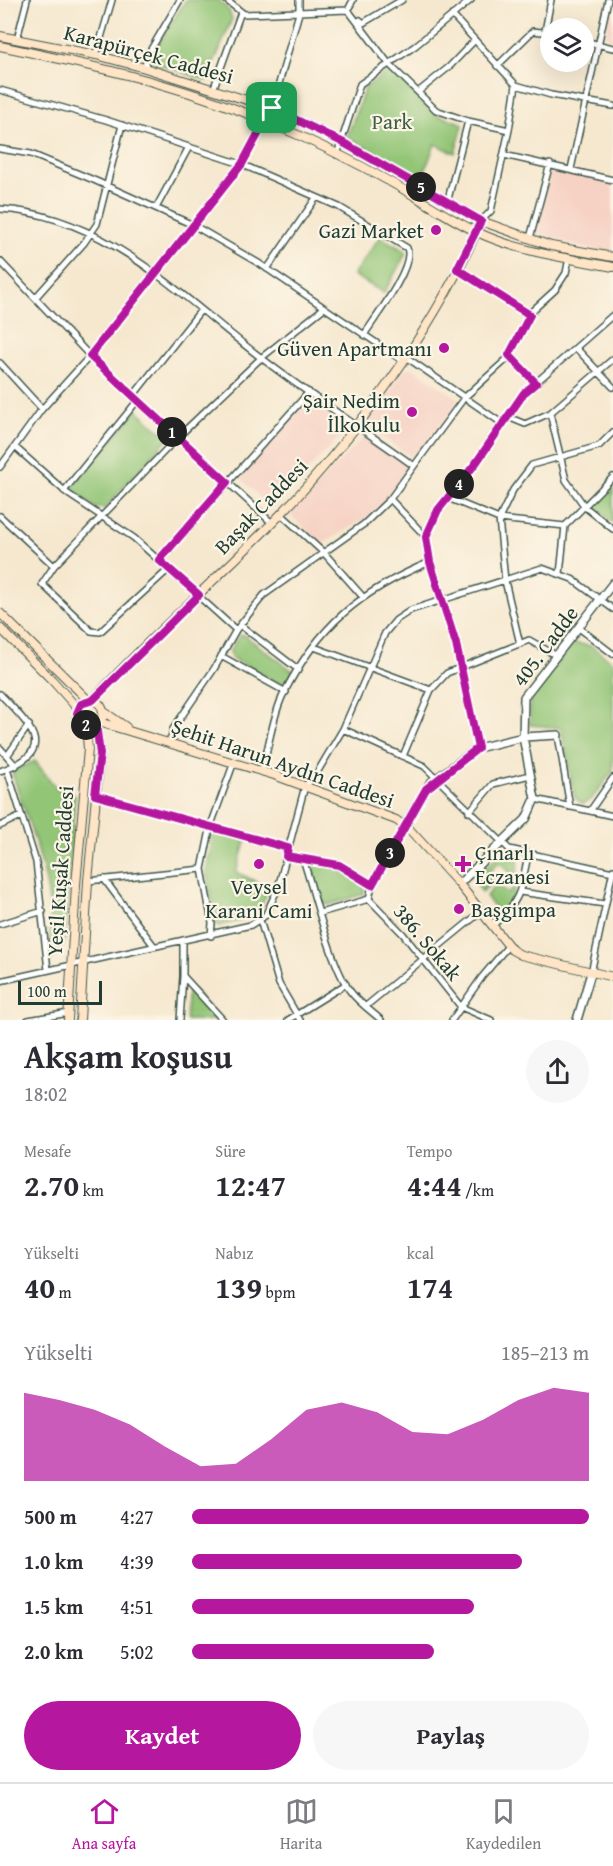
<!DOCTYPE html>
<html lang="tr">
<meta charset="utf-8">
<style>
body{margin:0;font-family:"Gentium Book Plus",serif;background:#f7f7f7;color:#2b2b33;height:100vh;display:flex;flex-direction:column;font-size:22px;white-space:nowrap}
*{box-sizing:border-box;margin:0}
p{font-size:20px;color:#7c7c81}
.icon{flex:none;width:33px;height:33px;fill:none;stroke:currentColor;stroke-width:2;stroke-linecap:round;stroke-linejoin:round}
.map{position:relative;height:1020px;overflow:hidden}
.side{display:flex;flex-direction:column;background:#fff;flex:1}
.side>*{flex:none}
.controls{position:absolute;left:540px;top:18px;display:grid;gap:12px}
.controls a{display:grid;place-items:center;width:54px;height:54px;border-radius:50%;background:#fff;box-shadow:0 6px 24px #0002;font-size:30px}
.scale{position:absolute;left:18px;bottom:15px;width:84px;box-sizing:border-box;padding-left:6px;border:3px solid #1f3d34;border-top:0;font-size:16px;line-height:21px;white-space:nowrap;color:#1f3d34;-webkit-text-stroke:4px #fcf5e5;paint-order:stroke}
.pin{position:absolute;display:grid;place-items:center;width:51px;height:51px;color:#fff;margin:-26px;border-radius:12px;box-shadow:0 3px 9px #0006}
.km{position:absolute;width:30px;height:30px;margin:-15px;border-radius:50%;background:#222;color:#fff;font-size:16px;line-height:30px;text-align:center}
.round{display:grid;place-items:center;flex:none;width:63px;height:63px;border-radius:32px;background:#f7f7f7}
.head{display:flex;align-items:center;justify-content:space-between;height:102px;padding:0 24px}
h1{font-size:33px;font-weight:700;line-height:45px}
.metrics{display:grid;grid-template-columns:repeat(3,1fr);gap:9px;height:102px;padding:6px 24px}
.metrics div{display:grid;align-content:center}
.metrics b{font-size:30px;font-weight:700}
.metrics small{font-size:16px;font-weight:400}
.metrics p{font-size:16px}
.chart{height:168px;padding:12px 24px}
.chart p{display:flex;justify-content:space-between}
.chart svg{width:100%;height:108px;margin-top:6px;fill:#b5179e;opacity:.7}
.action{display:flex;gap:12px;margin-top:auto;padding:12px 24px}
.action a{flex:1;height:69px;border-radius:36px;background:#b5179e;color:#fff;font-size:24px;font-weight:700;line-height:69px;text-align:center}
.action a+a{background:#f7f7f7;color:#2b2b33}
ul{padding:0 24px;list-style:none;font-size:20px}
li{display:grid;grid-template-columns:96px 72px 1fr;align-items:center;height:45px}
li i{height:15px;border-radius:8px;background:#b5179e}
.menu{display:flex;justify-content:space-around;align-items:center;height:84px;border-top:2px solid #e1e1e2;background:#fff;font-size:16px;color:#7c7c81}
.menu a{display:grid;justify-items:center;gap:3px}
.menu .selected{color:#b5179e}
.map>svg:first-child{display:block}
.built{fill:#f6d2c4}
.green{fill:#92c576;stroke:#588155;stroke-width:1.5}
.lines{fill:none;stroke-linecap:round;stroke-linejoin:round}
.minor-casing{stroke:#3f574b;stroke-width:8}
.tertiary-casing{stroke:#3f574b;stroke-width:10}
.secondary-casing{stroke:#3f574b;stroke-width:10}
.minor{stroke:#fff;stroke-width:5}
.tertiary{stroke:#fff;stroke-width:7}
.secondary{stroke:#ffe4c6;stroke-width:8}
.route-casing{stroke:#fff;stroke-width:12}
.route{stroke:#b5179e;stroke-width:8}
.poi-dot{fill:#b5179e;stroke:#fcf5e5;stroke-width:2}
.labels{text-anchor:middle;dominant-baseline:central;stroke-width:4.5;stroke-linejoin:round;paint-order:stroke}
.street-label{font-size:21px;fill:#1f3d34;stroke:#fcf5e5}
.park-label{font-size:21px;fill:#3c5f44;stroke:#fcf5e5}
.poi-label{font-size:21px;fill:#1f3d34;stroke:#fcf5e5;text-anchor:end}
</style>
<div class="map">
<svg width="613" height="1020" viewBox="0 0 613 1020">
<rect width="100%" height="100%" fill="#fcf5e5"/>
<filter id="ink" filterUnits="userSpaceOnUse"><feTurbulence type="fractalNoise" baseFrequency=".0167" numOctaves="2"/><feDisplacementMap in="SourceGraphic" scale="12" xChannelSelector="R" yChannelSelector="G"/><feConvolveMatrix kernelMatrix="1 2 1 2 8 2 1 2 1" color-interpolation-filters="sRGB"/></filter>
<filter id="wash" filterUnits="userSpaceOnUse"><feTurbulence type="fractalNoise" baseFrequency=".008" numOctaves="4" result="noise"/><feDisplacementMap in="SourceGraphic" scale="24" xChannelSelector="R" yChannelSelector="G"/><feGaussianBlur stdDeviation="1.35" result="paint"/><feColorMatrix in="noise" values="0 0 0 0 0 0 0 0 0 0 0 0 0 0 0 0 0 1.4 0 .05"/><feComposite in="paint" operator="in"/></filter>
<g filter="url(#wash)">
<rect width="100%" height="100%" fill="#f6e8cf"/>
<path class="built" d="M613,0V42L605,34Z
M551,169L613,183V254L582,248L535,232Z
M406,368H412L458,398L457,403L415,458L410,456L370,429L366,421Z
M307,398L344,421L342,435L273,505L267,504L240,478V472Z
M368,438L407,465L408,470L383,503L365,519L322,544L291,516V511L362,439Z"/>
<path class="green" d="M186,0H219L229,11L232,19L207,80L152,62V54Z
M390,70L437,115L462,123L463,126L455,153L435,144L422,178L347,137L365,88Z
M380,237L405,251V255L384,293L353,275Z
M137,410L168,438L105,508H96L71,489Z
M613,483V523L594,507V503Z
M244,635L293,671L286,687L231,658L230,650L239,636Z
M573,643L591,646L613,662V771L591,800L583,804L575,798L561,728L530,725V697Z
M35,761L57,789L75,795L65,940L57,954L51,959L47,957C60,890 31,835 12,772Z
M219,830L246,840L236,872L269,888C259,919 249,917 219,926L216,924L206,871L213,835Z
M501,852L519,860L516,878L499,862L487,874L493,881L482,892L474,879Z
M312,863C330,865 352,871 364,884V894L328,905L321,901L310,867Z
M497,884L508,894L515,886L513,899L500,911L495,909L486,896Z
M190,989L193,990L218,1020H186L187,994Z"/>
</g>
<g filter="url(#ink)">
<g class="lines">
<g class="minor-casing">
<path id="minor" d="M226,0L244,14L348,10L350,12
M348,10L389,64L436,110L468,121L509,130
M348,10L353,0
M452,15L516,85L551,95L613,106
M360,20L363,23L402,0
M545,31L551,0
M17,39L27,0
M584,41L613,48
M96,55L112,0
M497,66L533,31L550,33
M145,68L147,56L180,0
M0,90L106,120L241,164L339,207L407,248C415,266 375,318 364,335
M213,90L241,12
M418,92L449,67L475,40
M0,149L31,154L96,181L193,225L260,264L403,361
M337,155L360,84L415,46L471,0
M504,155L613,180
M571,169L608,0
M447,203L468,121
M156,208L189,147
M0,209C109,215 186,302 268,363C315,399 366,431 414,466L464,398L507,359L532,311L555,290L566,273L569,258
M481,221L491,211L509,130L516,85
M530,238L550,164
M0,261L90,356L272,523
M267,269L316,198
M457,269L530,315
M36,297L84,243L97,224L122,125
M576,348L613,387
M509,355L535,383
M406,357L503,424
M0,363L42,409
M133,396L201,310
M550,413L566,480L585,507L613,529
M508,417L525,424L550,413L613,359
M15,447L68,494L134,538L236,630L214,669L173,729L170,743
M0,467L42,409L90,356L241,164L272,108L299,13V0
M64,491L138,400
M448,498L499,519L565,526L613,477
M390,499L426,537L430,562L456,644L478,748
M281,514L325,554L363,597
M0,516L54,566
M426,537L438,510L476,463L524,393L613,315
M159,560L309,392
M169,569L100,632L91,631L42,584L54,566L178,437L261,358L324,308
M560,574L565,526
M240,625L299,670
M579,628L613,654
M236,630L264,595L364,524L390,499L414,466
M520,644L505,581L499,519L513,490L532,465L599,446L613,432
M314,647L431,690
M221,656L286,692
M0,694C30,726 60,751 0,771
M343,729L424,766L509,849L613,872
M558,735L570,807
M0,748L16,766
M7,756L29,725
M403,756L431,690L447,673L529,640L557,656
M7,769L36,862L48,970
M262,771C269,747 272,718 283,695C318,626 360,591 430,562
M95,795L288,848
M535,799L613,816
M590,811L613,778
M469,812L493,784L530,775
M0,826L21,816
M286,856C318,861 346,864 372,885
M303,859C314,892 331,966 350,991C358,1002 371,1011 381,1020
M104,879L154,946
M88,881L202,869
M520,892L605,904
M369,899L403,934L461,1007L491,1020
M320,913L369,899L372,885L405,825
M260,920L279,984L300,1020
M0,924L43,911
M493,925C521,901 521,890 528,855
M211,936L212,923L202,869L211,825L234,762
M183,940V976L223,1020
M591,973L613,870
M0,981L251,925L265,916L278,888L305,786L315,776L343,729L385,633L396,620L411,610L542,568L572,579L613,609
M366,1006L482,911
M28,1020L69,1013
M180,1020L183,976
M288,1020L346,984
M452,1020L482,977L508,946"/>
</g>
<g class="tertiary-casing">
<path id="tertiary" d="M405,825L430,783L478,748L523,737L558,735
M459,884L526,819L535,799L523,737L524,697L613,583
M577,1020L591,973"/>
</g>
<g class="secondary-casing">
<path id="secondary" d="M0,36L96,55L145,68L272,108L342,142L481,221L551,246L613,257
M0,46C90,65 178,84 263,120C307,138 352,160 394,184C421,199 448,218 477,232C519,252 567,258 613,267
M0,613L88,700
M0,628L52,680L78,709
M93,700C151,635 219,578 280,515C354,438 436,326 478,228
M77 713a13 13 0 1 1 26 0a13 13 0 1 1-26 0Z
M103,711L126,727
M99,722L274,775L396,820L410,830L459,884L512,950L521,955L613,977
M68,1020L76,885L88,749L86,725
M80,1020L88,881L100,754L96,724"/>
</g>
<use href="#minor" class="minor"/>
<use href="#tertiary" class="tertiary"/>
<use href="#secondary" class="secondary"/>
</g>
</g>
<g class="lines" filter="url(#ink)">
<g class="route-casing">
<path id="route" d="M272,108L342,142L481,221L457,269L530,315L509,355L536,383L524,393L476,463L438,510L426,537L430,562L456,644L478,748L426,789L372,885L339,865L286,856L288,848L95,795L100,754L96,724L83,723L77,713L81,704L93,700L199,595L159,560L227,482L90,356L242,164Z"/>
</g>
<use href="#route" class="route"/>
</g>
<g class="poi-dot">
<circle cx="436" cy="230" r="6"/>
<circle cx="444" cy="348" r="6"/>
<circle cx="412" cy="412" r="6"/>
<circle cx="259" cy="864" r="6"/>
<path d="M460 855h6v6h6v6h-6v6h-6v-6h-6v-6h6z"/>
<circle cx="459" cy="909" r="6"/>
</g>
<g class="labels">
<g class="street-label">
<text transform="translate(149 54) rotate(15)">Karapürçek Caddesi</text>
<text transform="translate(261 506) rotate(-46)">Başak Caddesi</text>
<text transform="translate(545 646) rotate(-53)">405. Cadde</text>
<text transform="translate(283 763) rotate(19)">Şehit Harun Aydın Caddesi</text>
<text transform="translate(60 871) rotate(-86)">Yeşil Kuşak Caddesi</text>
<text transform="translate(428 942) rotate(50)">386. Sokak</text>
</g>
<g class="park-label">
<text x="392" y="121">Park</text>
</g>
<g class="poi-label">
<text x="424" y="230">Gazi Market</text>
<text x="432" y="348">Güven Apartmanı</text>
<text x="400" y="400">Şair Nedim<tspan x="400" dy="24">İlkokulu</tspan></text>
<text x="475" y="852" text-anchor="start">Çınarlı<tspan x="475" dy="24">Eczanesi</tspan></text>
<text x="259" y="886" text-anchor="middle">Veysel<tspan x="259" dy="24">Karani Cami</tspan></text>
<text x="471" y="909" text-anchor="start">Başgimpa</text>
</g>
</g>
</svg>
<div class="controls">
<a><svg class="icon" aria-label="layers" viewBox="0 0 24 24"><path d="M12 4l9 5-9 5-9-5zM3 14l9 5 9-5"/></svg></a>
</div>
<div class="scale">100 m</div>
<div class="pin" style="left:272px;top:108px;background:#1e9e55"><svg class="icon" aria-label="arrive" viewBox="0 0 24 24"><path d="M6 21V4h12l-3 4 3 4H6"/></svg></div>
<b class="km" style="left:172px;top:432px">1</b>
<b class="km" style="left:86px;top:725px">2</b>
<b class="km" style="left:390px;top:853px">3</b>
<b class="km" style="left:459px;top:484px">4</b>
<b class="km" style="left:421px;top:187px">5</b>
</div>
<section class="side">
<div class="head"><div><h1>Akşam koşusu</h1><p>18:02</p></div><a class="round"><svg class="icon" aria-label="share" viewBox="0 0 24 24"><path d="M12 15V3M7 8l5-5 5 5M5 13v7h14v-7"/></svg></a></div>
<div class="metrics">
<div><p>Mesafe</p><b>2.70<small> km</small></b></div>
<div><p>Süre</p><b>12:47</b></div>
<div><p>Tempo</p><b>4:44<small> /km</small></b></div>
</div>
<div class="metrics">
<div><p>Yükselti</p><b>40<small> m</small></b></div>
<div><p>Nabız</p><b>139<small> bpm</small></b></div>
<div><p>kcal</p><b>174</b></div>
</div>
<div class="chart"><p><span>Yükselti</span>185–213 m</p>
<svg viewBox="0 0 160 44" preserveAspectRatio="none"><path d="M0 44V8L10 11L20 15L30 21L40 30L50 38L60 37L70 27L80 15L90 12L100 16L110 24L120 25L130 19L140 11L150 6L160 8V44z"/></svg>
</div>
<ul>
<li><b>500 m</b>4:27<i style="width:100%"></i></li>
<li><b>1.0 km</b>4:39<i style="width:83%"></i></li>
<li><b>1.5 km</b>4:51<i style="width:71%"></i></li>
<li><b>2.0 km</b>5:02<i style="width:61%"></i></li>
</ul>
<div class="action"><a>Kaydet</a><a>Paylaş</a></div>
</section>
<nav class="menu">
<a class="selected"><svg class="icon" aria-label="home" viewBox="0 0 24 24"><path d="M3 11l9-7 9 7M6 9v11h12V9"/></svg>Ana sayfa</a>
<a><svg class="icon" aria-label="map" viewBox="0 0 24 24"><path d="M3 6l6-2 6 2 6-2v14l-6 2-6-2-6 2zM9 4v14M15 6v14"/></svg>Harita</a>
<a><svg class="icon" aria-label="saved" viewBox="0 0 24 24"><path d="M7 4h10v16l-5-4-5 4z"/></svg>Kaydedilen</a>
</nav>
